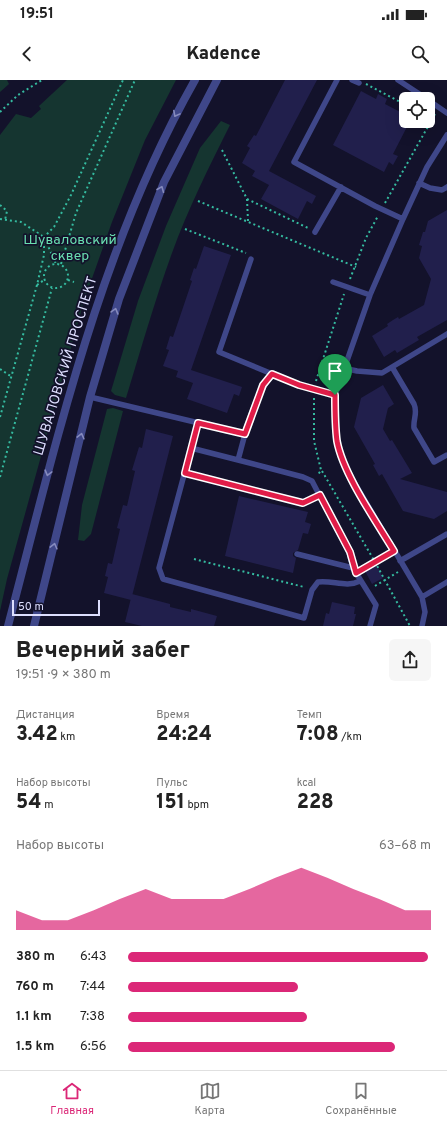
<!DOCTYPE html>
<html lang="ru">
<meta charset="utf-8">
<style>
body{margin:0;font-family:Overpass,sans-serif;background:#f6f6f6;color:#222;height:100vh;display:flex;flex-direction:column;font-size:15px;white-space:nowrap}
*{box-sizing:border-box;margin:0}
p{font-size:13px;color:#767676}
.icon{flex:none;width:22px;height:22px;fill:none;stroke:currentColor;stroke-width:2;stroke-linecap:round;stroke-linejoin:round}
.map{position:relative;height:546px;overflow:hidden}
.sheet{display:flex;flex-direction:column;background:#fff;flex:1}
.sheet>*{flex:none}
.buttons{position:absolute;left:399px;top:12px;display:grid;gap:8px}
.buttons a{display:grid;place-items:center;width:36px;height:36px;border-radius:6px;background:#fff;box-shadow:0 4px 16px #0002;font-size:20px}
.scale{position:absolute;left:12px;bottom:10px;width:88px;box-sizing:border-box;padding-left:4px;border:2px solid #dddefe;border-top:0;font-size:11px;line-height:14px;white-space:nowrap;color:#dddefe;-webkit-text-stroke:3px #13122b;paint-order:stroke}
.pin{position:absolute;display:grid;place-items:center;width:34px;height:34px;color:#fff;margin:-41px -17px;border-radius:50% 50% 50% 0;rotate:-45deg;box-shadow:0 0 4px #0007}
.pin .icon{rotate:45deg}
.round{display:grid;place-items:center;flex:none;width:42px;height:42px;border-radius:6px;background:#f6f6f6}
.summary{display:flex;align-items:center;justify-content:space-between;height:68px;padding:0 16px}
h1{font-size:22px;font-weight:800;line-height:30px}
.stats{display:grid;grid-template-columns:repeat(3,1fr);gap:6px;height:68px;padding:4px 16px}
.stats div{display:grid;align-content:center}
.stats b{font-size:20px;font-weight:800}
.stats small{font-size:11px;font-weight:400}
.stats p{font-size:11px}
.chart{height:112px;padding:8px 16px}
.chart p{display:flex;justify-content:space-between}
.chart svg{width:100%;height:72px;margin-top:4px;fill:#db2777;opacity:.7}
ul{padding:0 16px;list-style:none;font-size:13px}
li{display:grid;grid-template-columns:64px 48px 1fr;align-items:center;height:30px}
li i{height:10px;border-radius:5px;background:#db2777}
.status{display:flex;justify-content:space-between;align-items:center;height:28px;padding:0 20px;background:#fff;direction:ltr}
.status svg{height:11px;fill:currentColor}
header{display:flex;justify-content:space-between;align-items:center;height:52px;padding:0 16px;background:#fff;font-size:18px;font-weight:800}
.tab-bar{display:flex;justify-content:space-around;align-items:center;height:56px;border-top:1px solid #e0e0e0;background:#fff;font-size:11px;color:#767676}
.tab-bar a{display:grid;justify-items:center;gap:2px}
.tab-bar .current{color:#db2777}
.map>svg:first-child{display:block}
.green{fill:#153530}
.building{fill:#211f4c}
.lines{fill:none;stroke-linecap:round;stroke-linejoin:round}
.path{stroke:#35bba0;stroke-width:2;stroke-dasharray:2 3;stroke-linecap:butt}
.service{stroke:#3f4789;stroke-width:5.5}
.tertiary{stroke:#3f4789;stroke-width:8}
.oneway{stroke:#868bbe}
.route-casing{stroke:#fff;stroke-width:8}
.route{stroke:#e11d48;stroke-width:5}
.labels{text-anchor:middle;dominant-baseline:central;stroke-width:3.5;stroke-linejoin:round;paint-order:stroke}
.park-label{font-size:14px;fill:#69deb0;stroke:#13122b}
.street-label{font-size:14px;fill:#dddefe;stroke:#13122b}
</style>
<div class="status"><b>19:51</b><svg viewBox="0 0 49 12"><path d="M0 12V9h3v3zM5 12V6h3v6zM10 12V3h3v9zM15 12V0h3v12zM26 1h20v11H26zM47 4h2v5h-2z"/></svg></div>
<header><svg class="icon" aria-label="back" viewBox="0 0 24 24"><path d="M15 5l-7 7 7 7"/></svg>Kadence<svg class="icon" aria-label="search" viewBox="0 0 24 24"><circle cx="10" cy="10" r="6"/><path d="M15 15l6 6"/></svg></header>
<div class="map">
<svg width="447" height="546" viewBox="0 0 447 546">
<rect width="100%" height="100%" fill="#13122b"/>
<path class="green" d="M0,0H7L9,4L0,12Z
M67,0H176L145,60L112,142L84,221L7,499L0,531V55L16,34L31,38L41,29L39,26Z
M221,41L230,45C209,87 188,129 172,173C155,220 141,269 126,318L115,315L111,311L138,221L166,146L200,68Z
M113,328L123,331L91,454L84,461L78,460L82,425L107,329Z"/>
<path class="building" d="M285,0H317L269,91L316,116L312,124L307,121L298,139L261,119L269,105L252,96L255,91L242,83L250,68L247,66L254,55L256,56Z
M361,11L376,19L378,14L387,19L385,24L406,35V41H410L393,74L398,76L393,85L389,82L384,92L333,65Z
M447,130V240L417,257L419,260L397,273L395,270L384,277L372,256L388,246L387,244L393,240L398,237L399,239L424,225L431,199L419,178L422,166L419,165L423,152H425L428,141Z
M204,166L231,175L191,290L242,307L239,316L234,314L227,333L187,319L193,303L176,297L178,291L163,286L169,270L166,269L170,256L173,257L192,201L190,200L194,188L196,189Z
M383,305L394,324L388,328L383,349L390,361L392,360L412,393L400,399L447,412V431L434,439L403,431L382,394L379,396L373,385L375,384L354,347L361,318Z
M146,349L173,356L131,520L104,513L108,497L105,496L108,483L112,484L120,449L117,448L123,425L127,426L135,391L132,390L139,367L142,368Z
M239,416L308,432L305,442L311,444L308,454L303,453L298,470L293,473V476L296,478L293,493L225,476Z
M377,485L383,498L372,504L365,491Z
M132,514L170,524V527L191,532V529L217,536L214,546H142L125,542Z
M332,522L355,527L354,534H356L353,546H323L326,533L329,534Z"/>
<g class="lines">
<path class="path" d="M366,4L406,25
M0,32L18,15L42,0
M222,70L247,119L308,148
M247,119L248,141
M198,121L356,187
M385,123L435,34
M0,125L7,131L5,140
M0,139L21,142L44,157L56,184
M185,149L246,173
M44 196a12 12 0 1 1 24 0a12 12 0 1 1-24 0Z
M61,184L76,133L135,0
M350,199L366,158L378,136
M68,200L74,202
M37,205L44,200
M0,289L12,297
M316,301L344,214
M314,318V361L321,390L318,395
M0,337L37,205L44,175V157L54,147L71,115L123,0
M322,391L375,482L410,546
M192,395L303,423L311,419
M0,397L52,208
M194,479L304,507
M362,489L388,474
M375,506L398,492"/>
<path class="service" d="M337,0L294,82L375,126L403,139
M352,0L359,3
M398,0L427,19
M428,20L447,33
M419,103L430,108L442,110L447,107
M315,152L341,107
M251,179L219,272L299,305L335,315
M333,202L370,215
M392,287L414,324C418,333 413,339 414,348L434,382L447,375
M343,288L357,291L382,293L447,254
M273,294C253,317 246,351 238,380L303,397L312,401L349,472L353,488L376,525L370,546
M90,317L245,354
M198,343L159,488L163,499L304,538L312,510L318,502C333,500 346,508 360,501
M191,368L238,380
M297,474L353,488
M400,481L447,454
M422,517L447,502
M422,546L425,532L422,517L345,387L337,362L335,339V315L370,215L403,139L427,87L447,55"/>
<path class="tertiary" d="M8,546C57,360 99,169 195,0
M34,546L90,317L119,219L164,102L217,0"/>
</g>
<defs><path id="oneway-chevron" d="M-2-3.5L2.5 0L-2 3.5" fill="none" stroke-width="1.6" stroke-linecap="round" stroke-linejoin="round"/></defs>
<g class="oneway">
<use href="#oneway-chevron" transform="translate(176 34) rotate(118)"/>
<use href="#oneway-chevron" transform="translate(161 109) rotate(-68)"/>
<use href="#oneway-chevron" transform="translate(115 231) rotate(-74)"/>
<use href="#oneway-chevron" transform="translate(81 356) rotate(-76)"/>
<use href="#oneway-chevron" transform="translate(48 393) rotate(105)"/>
<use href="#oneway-chevron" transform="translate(54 466) rotate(-76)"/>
</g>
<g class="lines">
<g class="route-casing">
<path id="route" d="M272,294L299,305L335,315C335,330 335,346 337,361C343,394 376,441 394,471L356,493L350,472L320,415L303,423L185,393L198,343L245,354L263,305Z"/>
</g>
<use href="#route" class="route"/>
</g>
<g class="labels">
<g class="park-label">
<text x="70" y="160">Шуваловский<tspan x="70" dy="16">сквер</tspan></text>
</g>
<g class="street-label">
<text transform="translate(66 286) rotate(-73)">ШУВАЛОВСКИЙ ПРОСПЕКТ</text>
</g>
</g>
</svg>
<div class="buttons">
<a><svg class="icon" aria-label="locate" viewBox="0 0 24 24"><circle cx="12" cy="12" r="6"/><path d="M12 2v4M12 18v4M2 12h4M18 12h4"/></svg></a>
</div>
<div class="scale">50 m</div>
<div class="pin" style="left:335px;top:315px;background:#1e9e55"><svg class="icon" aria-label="arrive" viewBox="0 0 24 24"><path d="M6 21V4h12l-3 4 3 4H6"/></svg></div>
</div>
<section class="sheet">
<div class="summary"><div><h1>Вечерний забег</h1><p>19:51 · 9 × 380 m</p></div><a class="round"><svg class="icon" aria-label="share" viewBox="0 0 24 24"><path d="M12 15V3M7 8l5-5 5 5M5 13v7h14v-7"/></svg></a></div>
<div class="stats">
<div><p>Дистанция</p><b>3.42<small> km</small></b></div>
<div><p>Время</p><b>24:24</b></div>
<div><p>Темп</p><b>7:08<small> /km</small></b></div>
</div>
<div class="stats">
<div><p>Набор высоты</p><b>54<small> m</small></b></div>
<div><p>Пульс</p><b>151<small> bpm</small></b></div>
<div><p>kcal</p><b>228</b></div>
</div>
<div class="chart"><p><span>Набор высоты</span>63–68 m</p>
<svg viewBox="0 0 160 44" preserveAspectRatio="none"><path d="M0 44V32L10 38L20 38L30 32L40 25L50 19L60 25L70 25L80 25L90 19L100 12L110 6L120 12L130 19L140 25L150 32L160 32V44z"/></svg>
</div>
<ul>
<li><b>380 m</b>6:43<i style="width:99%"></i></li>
<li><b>760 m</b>7:44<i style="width:56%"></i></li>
<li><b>1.1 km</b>7:38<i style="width:59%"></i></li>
<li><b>1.5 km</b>6:56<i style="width:88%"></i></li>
</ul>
</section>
<nav class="tab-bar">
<a class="current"><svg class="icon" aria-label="home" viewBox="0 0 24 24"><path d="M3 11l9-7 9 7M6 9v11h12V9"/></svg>Главная</a>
<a><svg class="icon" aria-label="map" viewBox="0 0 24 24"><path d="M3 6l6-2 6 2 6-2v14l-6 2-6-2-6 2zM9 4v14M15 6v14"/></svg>Карта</a>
<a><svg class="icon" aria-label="saved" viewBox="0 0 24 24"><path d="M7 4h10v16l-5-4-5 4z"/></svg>Сохранённые</a>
</nav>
